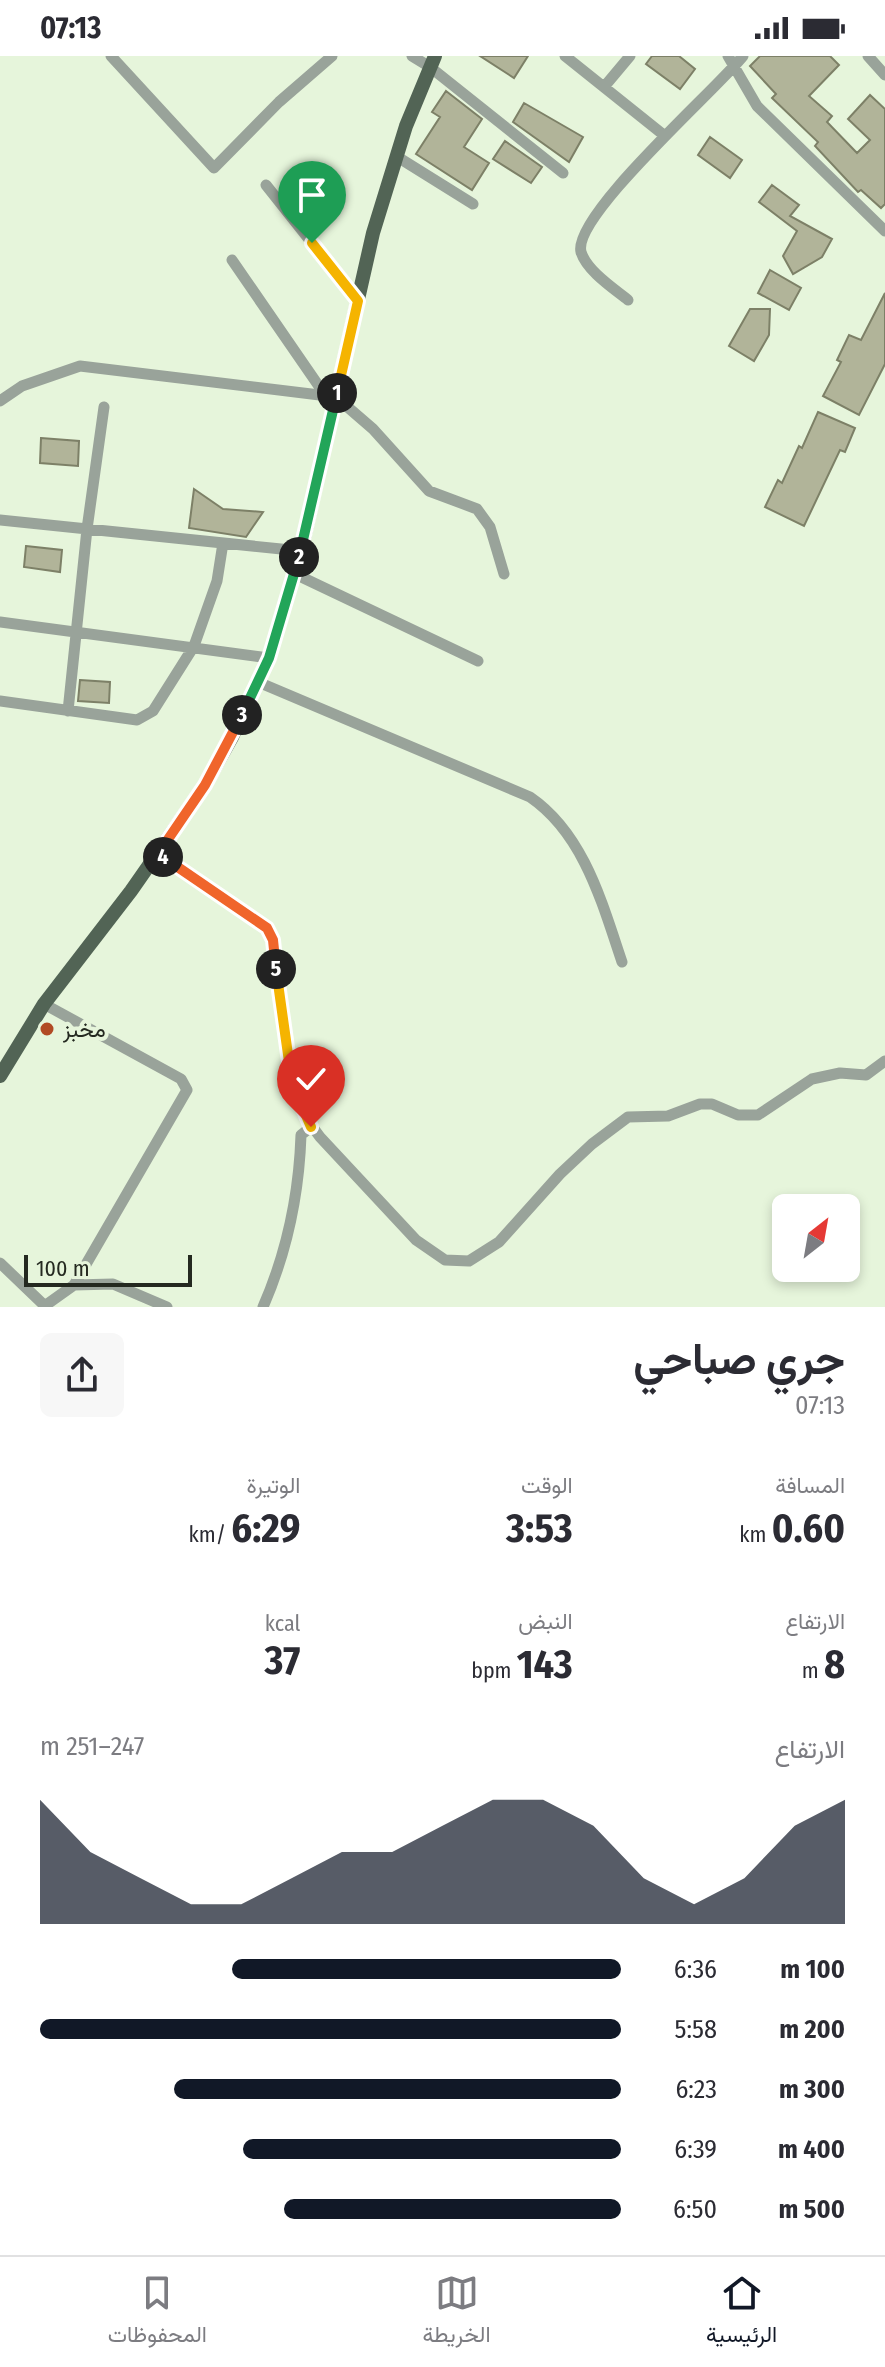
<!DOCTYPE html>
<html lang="ar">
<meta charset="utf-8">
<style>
body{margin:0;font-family:"Fira Sans Condensed",Vazirmatn,sans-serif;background:#f7f7f7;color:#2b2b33;direction:rtl;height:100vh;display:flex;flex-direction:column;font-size:30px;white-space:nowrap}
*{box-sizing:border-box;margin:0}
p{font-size:26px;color:#7c7c81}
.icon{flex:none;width:44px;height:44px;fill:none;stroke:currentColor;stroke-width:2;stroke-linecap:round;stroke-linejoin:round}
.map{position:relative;height:1251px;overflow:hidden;direction:ltr}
.sheet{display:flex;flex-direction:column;background:#fff;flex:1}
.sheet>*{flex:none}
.needle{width:52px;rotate:31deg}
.controls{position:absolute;left:772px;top:1138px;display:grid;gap:16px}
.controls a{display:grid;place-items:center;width:88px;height:88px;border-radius:12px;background:#fff;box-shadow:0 4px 12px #0003;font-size:40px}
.scale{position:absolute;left:24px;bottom:20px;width:168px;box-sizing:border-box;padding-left:8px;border:4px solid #242920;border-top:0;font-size:22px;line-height:28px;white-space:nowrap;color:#242920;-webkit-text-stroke:6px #e6f5db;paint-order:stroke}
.pin{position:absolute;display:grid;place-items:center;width:68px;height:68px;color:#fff;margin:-82px -34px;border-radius:50% 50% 50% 0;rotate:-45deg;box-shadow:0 0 8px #0007}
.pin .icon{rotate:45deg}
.km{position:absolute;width:40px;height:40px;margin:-20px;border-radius:50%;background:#222;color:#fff;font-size:22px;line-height:40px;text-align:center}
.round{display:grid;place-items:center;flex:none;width:84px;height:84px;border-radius:12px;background:#f7f7f7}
.head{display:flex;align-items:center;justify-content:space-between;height:136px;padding:0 40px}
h1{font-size:44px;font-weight:700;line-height:60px}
.metrics{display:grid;grid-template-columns:repeat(3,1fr);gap:12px;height:136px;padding:8px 40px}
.metrics div{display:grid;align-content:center}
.metrics b{font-size:40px;font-weight:700}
.metrics small{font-size:22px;font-weight:400}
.metrics p{font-size:22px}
.chart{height:224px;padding:16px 40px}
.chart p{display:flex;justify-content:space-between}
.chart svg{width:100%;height:144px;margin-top:8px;fill:#111827;opacity:.7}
ul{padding:0 40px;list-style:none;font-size:26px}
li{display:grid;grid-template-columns:128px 96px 1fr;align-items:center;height:60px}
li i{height:20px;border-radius:10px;background:#111827}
.status{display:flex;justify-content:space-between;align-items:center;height:56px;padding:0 40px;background:#fff;direction:ltr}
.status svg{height:22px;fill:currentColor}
.menu{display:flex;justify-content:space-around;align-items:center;height:112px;border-top:2px solid #e1e1e2;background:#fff;font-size:22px;color:#7c7c81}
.menu a{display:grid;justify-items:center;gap:4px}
.menu .current{color:#111827}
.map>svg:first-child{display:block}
.building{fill:#b1b499;stroke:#7d8067;stroke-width:2}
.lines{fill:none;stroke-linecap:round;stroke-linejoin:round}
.minor{stroke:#99a39a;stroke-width:11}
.major{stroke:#526455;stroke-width:14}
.split-1-casing{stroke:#fff;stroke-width:16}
.split-2-casing{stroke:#fff;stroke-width:16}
.split-3-casing{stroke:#fff;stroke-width:16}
.split-4-casing{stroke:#fff;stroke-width:16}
.split-5-casing{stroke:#fff;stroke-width:16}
.split-6-casing{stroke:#fff;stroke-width:16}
.split-1{stroke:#f5b400;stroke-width:10}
.split-2{stroke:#22a559;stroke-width:10}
.split-3{stroke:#22a559;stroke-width:10}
.split-4{stroke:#f0652b;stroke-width:10}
.split-5{stroke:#f0652b;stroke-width:10}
.split-6{stroke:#f5b400;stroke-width:10}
.poi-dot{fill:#b14a24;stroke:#e6f5db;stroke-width:3}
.labels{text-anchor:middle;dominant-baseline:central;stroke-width:8;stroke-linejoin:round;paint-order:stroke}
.poi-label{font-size:22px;fill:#242920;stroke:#e6f5db;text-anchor:start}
</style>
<div class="status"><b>07:13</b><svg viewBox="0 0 49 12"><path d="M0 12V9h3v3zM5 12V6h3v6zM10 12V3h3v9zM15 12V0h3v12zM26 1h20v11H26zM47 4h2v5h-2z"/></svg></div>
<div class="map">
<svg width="885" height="1251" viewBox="0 0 885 1251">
<rect width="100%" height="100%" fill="#e6f5db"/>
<path class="building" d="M480,0H528L514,22Z
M652,0H679L695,13L680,33L646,8Z
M760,0H830L839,9L809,40L832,60L827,66L857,97L870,84L848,63L870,39L885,53V148L881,152L861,134L858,136L815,90L818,86L772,42L776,38L750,10Z
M446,35L482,63L464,91L489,107L472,134L416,98L440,61L432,56Z
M524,47L583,81L569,106L513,66Z
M710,81L742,104L730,122L698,99Z
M505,85L542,111L531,127L493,103Z
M772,129L799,149L790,160L832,183L822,201L793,218L783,200L797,175L759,146Z
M770,214L801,232L789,254L758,237Z
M885,237V308L859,359L823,340L841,306L837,304L849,279L861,284Z
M750,253H770L769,279L754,305L729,290Z
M818,356L855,372L845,396L840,394L804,470L765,451L778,424L782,427L799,390L802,392Z
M41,382L79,385L78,410L40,407Z
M194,433L223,453L263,456L246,481L189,472Z
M26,490L62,494L60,516L24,511Z
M80,624L110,626L109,647L78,645Z"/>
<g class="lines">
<path class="minor" d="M111,0L214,112L279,46L332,0
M412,0L430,11L563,117
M565,0L665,80
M728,0L757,50L885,175
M868,0L885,19
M604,31L630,0
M396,100L473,148
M266,129L358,245
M232,204L325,339
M628,244C613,232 587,215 581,196C572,160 717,33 743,0
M0,345L22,330L80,310L336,341L373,373L429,435L477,453L490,471L504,518
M0,464L301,495
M295,518L478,605
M0,566L269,602
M258,626L530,741C584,778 602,847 622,906
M0,645L137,664L153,655L194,590L217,525L223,487
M68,655L87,473L104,351
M158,798L243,855L270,877L292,1027L303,1058L320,1081L416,1184L445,1204L469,1205L499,1186L560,1118L592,1088L628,1061L668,1060L700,1048H712L738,1059H758L812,1023L840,1017L866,1019L885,1005
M44,948L181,1023L187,1034L74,1229L46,1249
M0,1207L46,1251
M74,1229L113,1228L167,1251
M263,1251C287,1196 299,1139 301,1079L311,1071"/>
<path class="major" d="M0,1020L44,948L131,835L205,729L232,681L269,602L301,495L373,177L406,70L435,0"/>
</g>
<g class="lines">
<g class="split-1-casing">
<path id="split-1" d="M312,187L358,245L337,337"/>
</g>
<g class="split-2-casing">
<path id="split-2" d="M299,501L337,337"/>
</g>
<g class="split-3-casing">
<path id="split-3" d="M242,659L269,602L299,501"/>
</g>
<g class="split-4-casing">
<path id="split-4" d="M163,801L158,798L205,729L242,659"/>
</g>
<g class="split-5-casing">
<path id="split-5" d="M163,801L267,872L273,884L276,913"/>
</g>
<g class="split-6-casing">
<path id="split-6" d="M276,913L292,1027L311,1071"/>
</g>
<use href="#split-1" class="split-1"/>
<use href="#split-2" class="split-2"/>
<use href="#split-3" class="split-3"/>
<use href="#split-4" class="split-4"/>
<use href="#split-5" class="split-5"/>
<use href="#split-6" class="split-6"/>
</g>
<circle class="poi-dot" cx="47" cy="973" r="8"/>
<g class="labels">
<g class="poi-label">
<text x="63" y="973">مخبز</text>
</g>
</g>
</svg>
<div class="controls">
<a><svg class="needle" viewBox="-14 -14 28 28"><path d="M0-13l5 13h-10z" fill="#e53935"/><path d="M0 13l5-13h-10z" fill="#7c7c81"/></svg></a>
</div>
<div class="scale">100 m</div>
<div class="pin" style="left:312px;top:187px;background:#1e9e55"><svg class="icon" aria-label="arrive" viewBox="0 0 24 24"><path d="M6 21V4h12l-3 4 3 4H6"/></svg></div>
<div class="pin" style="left:311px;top:1071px;background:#d93025"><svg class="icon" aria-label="check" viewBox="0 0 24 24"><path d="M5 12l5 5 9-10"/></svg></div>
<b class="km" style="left:337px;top:337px">1</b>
<b class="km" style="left:299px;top:501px">2</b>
<b class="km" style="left:242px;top:659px">3</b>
<b class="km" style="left:163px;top:801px">4</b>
<b class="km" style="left:276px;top:913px">5</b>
</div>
<section class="sheet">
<div class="head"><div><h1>جري صباحي</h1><p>07:13</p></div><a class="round"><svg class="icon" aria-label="share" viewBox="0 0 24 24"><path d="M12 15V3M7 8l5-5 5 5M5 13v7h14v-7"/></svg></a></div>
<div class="metrics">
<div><p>المسافة</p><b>0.60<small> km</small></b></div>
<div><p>الوقت</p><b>3:53</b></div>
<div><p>الوتيرة</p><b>6:29<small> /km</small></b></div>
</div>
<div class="metrics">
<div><p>الارتفاع</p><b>8<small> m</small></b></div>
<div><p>النبض</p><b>143<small> bpm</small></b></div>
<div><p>kcal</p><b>37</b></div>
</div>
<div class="chart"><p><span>الارتفاع</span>247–251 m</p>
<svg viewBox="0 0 160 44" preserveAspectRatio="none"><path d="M0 44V6L10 22L20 30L30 38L40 38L50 30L60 22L70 22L80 14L90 6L100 6L110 14L120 30L130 38L140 30L150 14L160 6V44z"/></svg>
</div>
<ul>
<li><b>100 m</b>6:36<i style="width:67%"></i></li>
<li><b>200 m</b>5:58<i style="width:100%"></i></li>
<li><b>300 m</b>6:23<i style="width:77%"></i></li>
<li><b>400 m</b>6:39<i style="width:65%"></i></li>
<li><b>500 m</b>6:50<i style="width:58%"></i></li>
</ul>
</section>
<nav class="menu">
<a class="current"><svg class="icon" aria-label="home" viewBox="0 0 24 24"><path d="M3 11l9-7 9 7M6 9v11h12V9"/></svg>الرئيسية</a>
<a><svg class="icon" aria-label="map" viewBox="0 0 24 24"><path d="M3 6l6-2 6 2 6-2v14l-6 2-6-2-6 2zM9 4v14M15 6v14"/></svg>الخريطة</a>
<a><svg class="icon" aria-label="saved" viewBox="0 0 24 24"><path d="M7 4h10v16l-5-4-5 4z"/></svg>المحفوظات</a>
</nav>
